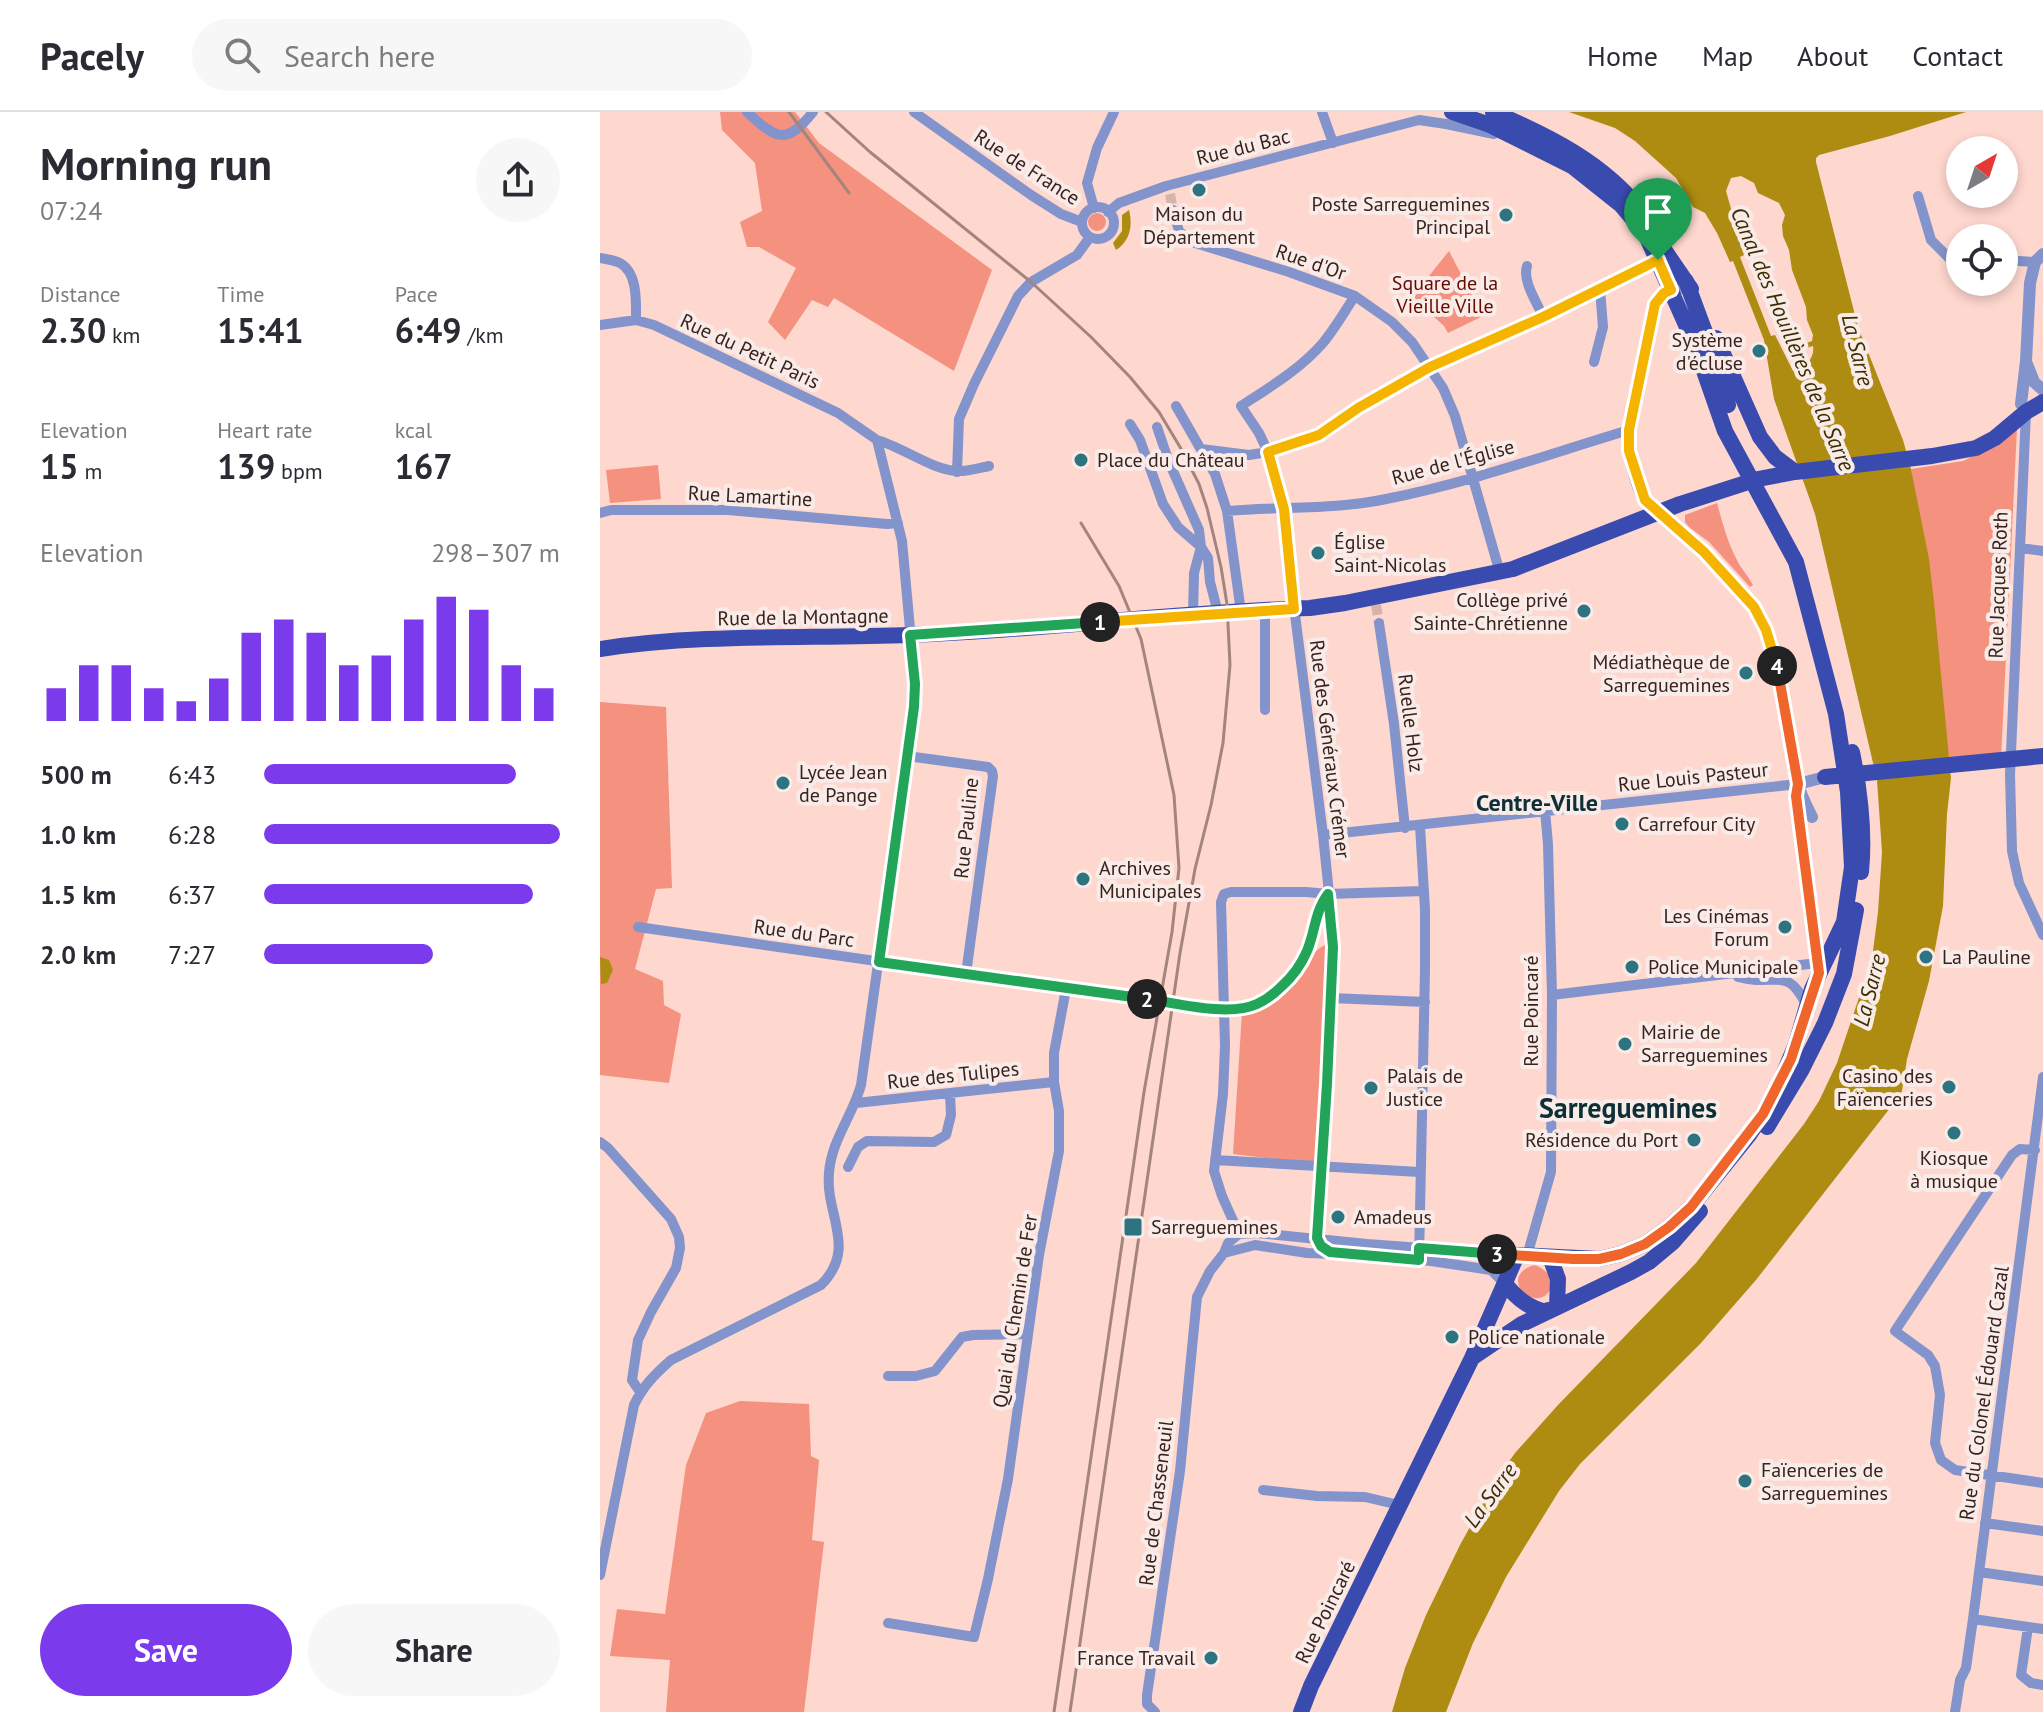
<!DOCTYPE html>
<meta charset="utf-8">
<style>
body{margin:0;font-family:"PT Sans",sans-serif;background:#f7f7f7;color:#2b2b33;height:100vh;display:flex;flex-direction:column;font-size:30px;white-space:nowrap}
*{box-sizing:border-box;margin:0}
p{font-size:26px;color:#7c7c81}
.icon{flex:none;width:44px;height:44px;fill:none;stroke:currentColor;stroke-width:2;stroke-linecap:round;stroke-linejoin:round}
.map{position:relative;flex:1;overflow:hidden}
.details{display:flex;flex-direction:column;background:#fff;width:600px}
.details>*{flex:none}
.needle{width:52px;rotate:39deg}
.fabs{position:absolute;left:1346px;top:24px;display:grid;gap:16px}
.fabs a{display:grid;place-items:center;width:72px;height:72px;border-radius:50%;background:#fff;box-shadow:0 4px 12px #0003;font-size:40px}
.pin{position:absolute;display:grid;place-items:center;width:68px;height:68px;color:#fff;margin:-82px -34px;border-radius:50% 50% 50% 0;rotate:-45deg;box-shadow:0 0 8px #0007}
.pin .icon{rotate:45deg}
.km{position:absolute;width:40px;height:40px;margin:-20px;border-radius:50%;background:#222;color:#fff;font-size:22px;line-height:40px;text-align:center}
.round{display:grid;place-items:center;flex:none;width:84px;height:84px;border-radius:42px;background:#f7f7f7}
.head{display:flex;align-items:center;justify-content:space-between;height:136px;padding:0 40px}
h1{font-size:44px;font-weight:600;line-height:60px}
.stats{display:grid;grid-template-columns:repeat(3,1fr);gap:12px;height:136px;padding:8px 40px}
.stats div{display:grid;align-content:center}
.stats b{font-size:34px;font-weight:600}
.stats small{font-size:22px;font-weight:400}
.stats p{font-size:22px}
.chart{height:224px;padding:16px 40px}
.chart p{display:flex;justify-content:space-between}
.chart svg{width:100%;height:144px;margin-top:8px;stroke:#7c3aed;stroke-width:6}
.primary-button{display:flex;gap:16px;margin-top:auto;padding:16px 40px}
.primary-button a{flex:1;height:92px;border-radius:48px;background:#7c3aed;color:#fff;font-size:32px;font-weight:600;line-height:92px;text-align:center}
.primary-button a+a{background:#f7f7f7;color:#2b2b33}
ul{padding:0 40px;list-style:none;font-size:26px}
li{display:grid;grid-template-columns:128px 96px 1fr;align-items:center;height:60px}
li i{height:20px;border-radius:10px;background:#7c3aed}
header{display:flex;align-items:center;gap:48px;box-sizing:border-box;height:112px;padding:0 40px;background:#fff;border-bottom:2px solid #e1e1e2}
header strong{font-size:38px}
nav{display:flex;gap:44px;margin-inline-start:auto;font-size:28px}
.search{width:560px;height:72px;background:#f7f7f7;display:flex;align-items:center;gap:20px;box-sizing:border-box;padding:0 28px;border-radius:44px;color:#7c7c81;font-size:30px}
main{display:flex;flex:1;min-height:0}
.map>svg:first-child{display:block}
.green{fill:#f4927f}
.water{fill:#ad8c11;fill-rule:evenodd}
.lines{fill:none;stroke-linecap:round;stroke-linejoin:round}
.minor-tunnel{stroke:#d7b3ab;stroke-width:10;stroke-dasharray:10 5;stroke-linecap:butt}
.minor{stroke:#8393cb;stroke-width:10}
.tertiary{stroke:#8393cb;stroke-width:12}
.primary{stroke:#3a4bb0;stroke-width:16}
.rail{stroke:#a4857e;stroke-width:3}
.split-1-casing{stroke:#fff;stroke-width:16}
.split-2-casing{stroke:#fff;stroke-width:16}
.split-3-casing{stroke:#fff;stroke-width:16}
.split-4-casing{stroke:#fff;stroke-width:16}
.split-5-casing{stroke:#fff;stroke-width:16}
.split-1{stroke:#f5b400;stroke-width:10}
.split-2{stroke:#22a559;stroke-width:10}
.split-3{stroke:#22a559;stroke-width:10}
.split-4{stroke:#f0652b;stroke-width:10}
.split-5{stroke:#f5b400;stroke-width:10}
.poi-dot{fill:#2d7480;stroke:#f8ebe8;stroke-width:3}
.labels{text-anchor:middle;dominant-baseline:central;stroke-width:8;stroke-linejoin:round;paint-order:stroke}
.street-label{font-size:20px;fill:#39221d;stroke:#f8ebe8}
.poi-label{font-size:20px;fill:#39221d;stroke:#f8ebe8;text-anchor:start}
.park-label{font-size:20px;fill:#670800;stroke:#f8ebe8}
.water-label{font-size:22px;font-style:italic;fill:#3b2d00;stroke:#f8ebe8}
.quarter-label{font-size:24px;font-weight:bold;fill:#0d2f35;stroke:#f8ebe8}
.district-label{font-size:28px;font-weight:bold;fill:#0d2f35;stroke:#f8ebe8}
</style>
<header>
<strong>Pacely</strong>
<div class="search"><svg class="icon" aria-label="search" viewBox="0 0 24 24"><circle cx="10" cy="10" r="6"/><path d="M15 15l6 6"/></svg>Search here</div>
<nav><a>Home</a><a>Map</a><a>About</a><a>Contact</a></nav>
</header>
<main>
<section class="details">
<div class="head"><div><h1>Morning run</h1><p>07:24</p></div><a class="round"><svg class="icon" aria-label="share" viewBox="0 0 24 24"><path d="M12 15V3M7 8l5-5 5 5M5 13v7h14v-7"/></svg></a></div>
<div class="stats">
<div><p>Distance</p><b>2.30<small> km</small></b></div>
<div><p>Time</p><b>15:41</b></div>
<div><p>Pace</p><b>6:49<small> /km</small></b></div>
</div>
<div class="stats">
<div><p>Elevation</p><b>15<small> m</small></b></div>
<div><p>Heart rate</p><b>139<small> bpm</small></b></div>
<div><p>kcal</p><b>167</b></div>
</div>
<div class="chart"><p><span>Elevation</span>298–307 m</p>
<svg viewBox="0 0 160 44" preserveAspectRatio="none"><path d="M5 44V34M15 44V27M25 44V27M35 44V34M45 44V38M55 44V31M65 44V17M75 44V13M85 44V17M95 44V27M105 44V24M115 44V13M125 44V6M135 44V10M145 44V27M155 44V34"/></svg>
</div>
<ul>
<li><b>500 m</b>6:43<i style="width:85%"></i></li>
<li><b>1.0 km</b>6:28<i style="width:100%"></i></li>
<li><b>1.5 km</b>6:37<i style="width:91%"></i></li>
<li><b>2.0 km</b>7:27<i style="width:57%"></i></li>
</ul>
<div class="primary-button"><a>Save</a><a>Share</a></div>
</section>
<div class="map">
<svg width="1443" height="1600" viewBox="0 0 1443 1600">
<rect width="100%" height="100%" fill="#fed7cf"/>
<path class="green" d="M120,0H195L219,31L392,158L354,259L234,186L228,195L212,188L185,228L168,210L196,156L159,135H147L140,110L162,99L155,51L122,18Z
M488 110a9 9 0 1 1 18 0a9 9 0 1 1-18 0Z
M849,139L883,204L848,221L844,214L812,185Z
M1417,316L1401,647L1350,655L1311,357L1363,349L1392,335Z
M58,353L61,387L10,391L6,358Z
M1117,391C1122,409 1127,429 1136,446C1140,456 1148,463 1153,473L1150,475L1109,430L1089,415L1085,410V403Z
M0,590L66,595L72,776L56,777L35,857L63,869L64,893L81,902L69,971L0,963Z
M727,832L716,1052L633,1042L642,900C650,899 659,898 666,895C696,884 701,843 727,832Z
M934,1153C946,1156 959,1170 947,1182C930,1198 899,1164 934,1153Z
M140,1289L209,1292L211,1344L219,1348L212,1428L224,1430L204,1600H66L70,1548L10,1544L17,1497L65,1502L86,1353L106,1301Z"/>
<path class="water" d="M969,0H1366L1290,24L1219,43L1216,46V50L1258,215L1303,328L1311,357L1329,447L1334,490L1351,666L1347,702L1343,794L1329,869L1307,947L1300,991H1294L1156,1168L1101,1231L980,1352L959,1379L906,1465L873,1531L846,1600H792L805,1556L826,1503L860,1433L896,1368L915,1341L958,1293L1096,1151L1204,1012L1219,989L1237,951L1272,847L1278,800L1282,740L1277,668L1215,402L1174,287L1164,228L1133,149L1130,150L1117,121L1105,101L1093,95L1076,66L1035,29L1015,16ZM1141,64L1154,71L1158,81L1179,91L1185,103L1182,113L1183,124L1189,138L1192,158L1206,195L1207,208L1213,223L1212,229L1188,238L1189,241L1213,234C1215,246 1206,254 1196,261L1193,259L1175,223L1171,224L1140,145L1144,143L1126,79L1131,66Z
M529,98C533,114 530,129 516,138L513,131L522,119V103Z
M0,845L9,848L13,858L7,871L1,872Z"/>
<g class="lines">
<path class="minor-tunnel" d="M570,82L573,98
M776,493L779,511"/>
<path class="minor" d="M147,0C176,27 186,34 213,0
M314,0L431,83L461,102L482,110
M722,0L733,31
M1318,84L1331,128L1354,151L1360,150
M482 111a16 16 0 1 1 32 0a16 16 0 1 1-32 0Z
M494,96L487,71L497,36L514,0
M573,98L579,119L592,130L689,160L755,184L792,210L812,230L843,276L855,304L900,461
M508,100L519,91L566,74L819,8L846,12L894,22
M0,146C6,147 15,148 20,151C38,161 36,190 36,208
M1404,148L1435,150
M927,154C922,169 937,190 943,205
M0,213L36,208L54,213L238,301L277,328L302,429L315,572L314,595L261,973C253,1003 231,1029 229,1061C225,1103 258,1136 221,1173L71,1248C55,1262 43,1274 34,1293L0,1463
M994,250L1003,215L1000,177
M576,294L615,362L627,399L641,500
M1426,300L1410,663L1412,739L1419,771L1443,823
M530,312L540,328L563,392L578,415L601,435L608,446L610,470L618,501
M557,315L569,350L599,418L601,435L594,461L593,503
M277,328C302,335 331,357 356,359C366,360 379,356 389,354
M601,337L649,343L668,340L719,323L758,296L830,255L943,205L1058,148
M357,360L359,307L374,272L418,184L431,170L477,143L490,125
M627,399C680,394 734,398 786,387C868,371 949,342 1029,318
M0,401L11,398H128L287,412L298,411
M1420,436L1443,439
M779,511L794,612L805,716
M665,598V498
M307,644L388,655L392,659L393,664L366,862
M723,723L1198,672
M38,815L598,895C616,897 638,900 655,893C681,883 703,855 711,829C716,812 717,796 728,782
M1138,865C1144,866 1152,868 1158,868C1188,867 1192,866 1207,894
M952,883L1217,851
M731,886L825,890
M256,991L454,970
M0,1030L8,1036L71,1107L79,1125L80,1136L76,1156L51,1200L38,1228L32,1268L40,1280
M1435,1038L1420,1037L1412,1043L1295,1219L1328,1243L1335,1254L1340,1283L1335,1331L1341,1348L1355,1358L1443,1371
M615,1048L819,1060
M248,1055L258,1035L267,1029L334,1030L346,1023L351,1003L350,982
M639,1122L622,1084L614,1059L623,982L625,934L621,790L624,782L631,780H706L728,782L824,779
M717,1126L727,972L733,820L723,723L692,479L684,397L668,340L659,321L641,294C670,275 699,258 722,232C734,218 744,200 755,184
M624,1141L655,1133L707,1141L766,1143L831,1149L891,1158L905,1172
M927,1144L951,1060L952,883L948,732L945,699
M819,1148L825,858V797L820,714
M288,1264H316L335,1259L362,1225L373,1223L427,1222
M663,1378L717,1384L765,1385L799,1393
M1385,1411L1443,1419
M1379,1460L1443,1469
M1373,1507L1443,1517
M288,1511L374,1525L388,1467L408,1367L439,1143L459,1039V999L454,970V941L466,877
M1428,1515L1421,1563L1431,1571L1443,1573
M555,1600L547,1592V1583L580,1359L597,1185L610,1159L624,1141L628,1131L639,1122L657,1121L767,1132L917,1143
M1355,1600L1360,1568L1366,1556L1373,1507L1443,965"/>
<path class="tertiary" d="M1078,177C1068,177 1060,183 1055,192L1029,318C1027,336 1035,374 1045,389C1051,397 1061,401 1069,408C1075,413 1079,420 1086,426C1110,446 1135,469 1154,495C1186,538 1185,621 1198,672C1201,684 1207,695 1212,705
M1427,252L1434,270L1443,278
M1421,292L1426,249L1430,171L1435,150L1443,142
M1198,672L1225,665
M1197,680L1219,861"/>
<path class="primary" d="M893,0C949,24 1004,51 1042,100
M1058,126L1065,139L1091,177
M1086,169L1105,220L1128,293
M1116,226L1160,325L1175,345L1195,360
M0,537C102,521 207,527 310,523C444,518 577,500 710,496L745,491L913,457L1080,392L1158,367L1195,360L1332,344L1376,336L1395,326L1426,300L1443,290
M1252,640C1260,679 1265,719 1261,760
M1225,665L1443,644
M1167,1015L1202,957L1225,911L1244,862L1256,798
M950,1145L958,1167L957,1195
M905,1172C917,1186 928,1196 947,1200L948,1198
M873,1245L922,1212L1031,1160L1049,1150L1073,1130L1100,1099
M701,1600L711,1574L872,1246L917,1143L999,1147L1021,1142L1045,1132L1069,1115L1091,1095L1149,1023L1163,1002L1179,973L1196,932L1212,877L1244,810L1252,755L1248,680L1236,602L1196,450L1125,319L1095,233L1045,121L1021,93L972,54L890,13L852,0"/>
<path class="rail" d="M189,0L249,81
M226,0L270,40L431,170L491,225L530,265L559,300L580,335L599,372L607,396L621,455L627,492L630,553L623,631L611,693L595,757L580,841L470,1600
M454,1600L544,980L572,820L579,756L574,683L541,527L519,474L481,411"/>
</g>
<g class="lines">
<g class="split-1-casing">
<path id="split-1" d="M500,510L694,497L684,397L668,340L719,323L758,296L830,255L943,205L1058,148"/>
</g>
<g class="split-2-casing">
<path id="split-2" d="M500,510L310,523L315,572L314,595L279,850L547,887"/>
</g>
<g class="split-3-casing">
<path id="split-3" d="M547,887C577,891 628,905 657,892C666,888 675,881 682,874C692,865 701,853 707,839C715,820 715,799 728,782L733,835L727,972L717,1126L721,1134L730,1140L819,1148V1136L897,1142"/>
</g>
<g class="split-4-casing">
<path id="split-4" d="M897,1142L973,1147H999L1021,1142L1045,1132L1069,1115L1091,1095L1163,1002L1191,947L1219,861L1196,684L1198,672L1177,554"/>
</g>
<g class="split-5-casing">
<path id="split-5" d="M1058,148L1071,178L1064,181L1055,192L1029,318V339L1045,388L1104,440L1154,495L1166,518L1177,554"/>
</g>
<use href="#split-1" class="split-1"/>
<use href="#split-2" class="split-2"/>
<use href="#split-3" class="split-3"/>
<use href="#split-4" class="split-4"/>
<use href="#split-5" class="split-5"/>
</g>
<g class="poi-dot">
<circle cx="599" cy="78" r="8"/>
<circle cx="906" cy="103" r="8"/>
<circle cx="1159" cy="239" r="8"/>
<circle cx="481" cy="348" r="8"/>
<circle cx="718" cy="441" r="8"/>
<circle cx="984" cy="499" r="8"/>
<circle cx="1146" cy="561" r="8"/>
<circle cx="183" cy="671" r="8"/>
<circle cx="1022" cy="712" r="8"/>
<circle cx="483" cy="767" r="8"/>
<circle cx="1185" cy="815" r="8"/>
<circle cx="1326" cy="845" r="8"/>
<circle cx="1032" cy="855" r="8"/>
<circle cx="1025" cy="932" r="8"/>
<circle cx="1349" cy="975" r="8"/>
<circle cx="771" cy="976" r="8"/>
<circle cx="1354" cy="1021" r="8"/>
<circle cx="1094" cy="1028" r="8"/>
<circle cx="738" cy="1105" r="8"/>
<rect x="523" y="1105" width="20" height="20" rx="4"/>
<circle cx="852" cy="1225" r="8"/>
<circle cx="1145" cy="1369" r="8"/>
<circle cx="611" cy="1546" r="8"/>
</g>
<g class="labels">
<g class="street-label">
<text transform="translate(643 35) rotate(-14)">Rue du Bac</text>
<text transform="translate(427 55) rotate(33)">Rue de France</text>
<text transform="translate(711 150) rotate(19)">Rue d'Or</text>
<text transform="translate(150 239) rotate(25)">Rue du Petit Paris</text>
<text transform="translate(853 350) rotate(-15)">Rue de l'Église</text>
<text transform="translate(150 384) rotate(3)">Rue Lamartine</text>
<text transform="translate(1398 473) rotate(-88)">Rue Jacques Roth</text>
<text transform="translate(203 505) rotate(-1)">Rue de la Montagne</text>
<text transform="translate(811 611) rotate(83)">Ruelle Holz</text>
<text transform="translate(730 637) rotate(83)">Rue des Généraux Crémer</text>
<text transform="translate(1093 665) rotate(-6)">Rue Louis Pasteur</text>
<text transform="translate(366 716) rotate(-84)">Rue Pauline</text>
<text transform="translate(204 821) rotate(8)">Rue du Parc</text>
<text transform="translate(931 899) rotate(-90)">Rue Poincaré</text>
<text transform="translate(353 963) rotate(-6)">Rue des Tulipes</text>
<text transform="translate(415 1199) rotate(-81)">Quai du Chemin de Fer</text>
<text transform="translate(1384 1281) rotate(-82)">Rue du Colonel Édouard Cazal</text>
<text transform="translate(556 1391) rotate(-83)">Rue de Chasseneuil</text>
<text transform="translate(725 1500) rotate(-64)">Rue Poincaré</text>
</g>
<g class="poi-label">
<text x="890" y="92" text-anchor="end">Poste Sarreguemines<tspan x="890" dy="23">Principal</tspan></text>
<text x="599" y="102" text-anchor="middle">Maison du<tspan x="599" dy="23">Département</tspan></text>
<text x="1143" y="228" text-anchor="end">Système<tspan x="1143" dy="23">d'écluse</tspan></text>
<text x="497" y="348">Place du Château</text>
<text x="734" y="430">Église<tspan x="734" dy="23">Saint-Nicolas</tspan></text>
<text x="968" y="488" text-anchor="end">Collège privé<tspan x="968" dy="23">Sainte-Chrétienne</tspan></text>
<text x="1130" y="550" text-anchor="end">Médiathèque de<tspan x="1130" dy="23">Sarreguemines</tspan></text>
<text x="199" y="660">Lycée Jean<tspan x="199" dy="23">de Pange</tspan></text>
<text x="1038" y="712">Carrefour City</text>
<text x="499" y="756">Archives<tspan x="499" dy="23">Municipales</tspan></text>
<text x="1169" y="804" text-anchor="end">Les Cinémas<tspan x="1169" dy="23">Forum</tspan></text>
<text x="1342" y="845">La Pauline</text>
<text x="1048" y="855">Police Municipale</text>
<text x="1041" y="920">Mairie de<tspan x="1041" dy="23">Sarreguemines</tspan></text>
<text x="787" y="964">Palais de<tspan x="787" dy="23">Justice</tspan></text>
<text x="1333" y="964" text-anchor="end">Casino des<tspan x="1333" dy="23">Faïenceries</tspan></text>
<text x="1078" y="1028" text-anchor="end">Résidence du Port</text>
<text x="1354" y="1046" text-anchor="middle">Kiosque<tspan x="1354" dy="23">à musique</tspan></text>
<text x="754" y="1105">Amadeus</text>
<text x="551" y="1115">Sarreguemines</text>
<text x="868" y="1225">Police nationale</text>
<text x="1161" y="1358">Faïenceries de<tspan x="1161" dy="23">Sarreguemines</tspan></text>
<text x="595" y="1546" text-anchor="end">France Travail</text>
</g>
<g class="park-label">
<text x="845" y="171">Square de la<tspan x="845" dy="23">Vieille Ville</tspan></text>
</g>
<g class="water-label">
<text transform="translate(1193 227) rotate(67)">Canal des Houillères de la Sarre</text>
<text transform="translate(1258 238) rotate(76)">La Sarre</text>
<text transform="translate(1269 878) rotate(-76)">La Sarre</text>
<text transform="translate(890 1383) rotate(-54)">La Sarre</text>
</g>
<g class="quarter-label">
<text x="937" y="690">Centre-Ville</text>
</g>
<g class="district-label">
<text x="1028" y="995">Sarreguemines</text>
</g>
</g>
</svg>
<div class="fabs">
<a><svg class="needle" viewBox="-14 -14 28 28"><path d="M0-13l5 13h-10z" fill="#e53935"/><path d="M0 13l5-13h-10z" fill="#7c7c81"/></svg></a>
<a><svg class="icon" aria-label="locate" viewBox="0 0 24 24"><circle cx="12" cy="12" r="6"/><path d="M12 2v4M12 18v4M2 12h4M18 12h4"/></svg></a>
</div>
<div class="pin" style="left:1058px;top:148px;background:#1e9e55"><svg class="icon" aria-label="arrive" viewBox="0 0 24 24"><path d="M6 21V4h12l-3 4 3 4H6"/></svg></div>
<b class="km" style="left:500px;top:510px">1</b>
<b class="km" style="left:547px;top:887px">2</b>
<b class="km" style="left:897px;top:1142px">3</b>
<b class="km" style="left:1177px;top:554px">4</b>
</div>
</main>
